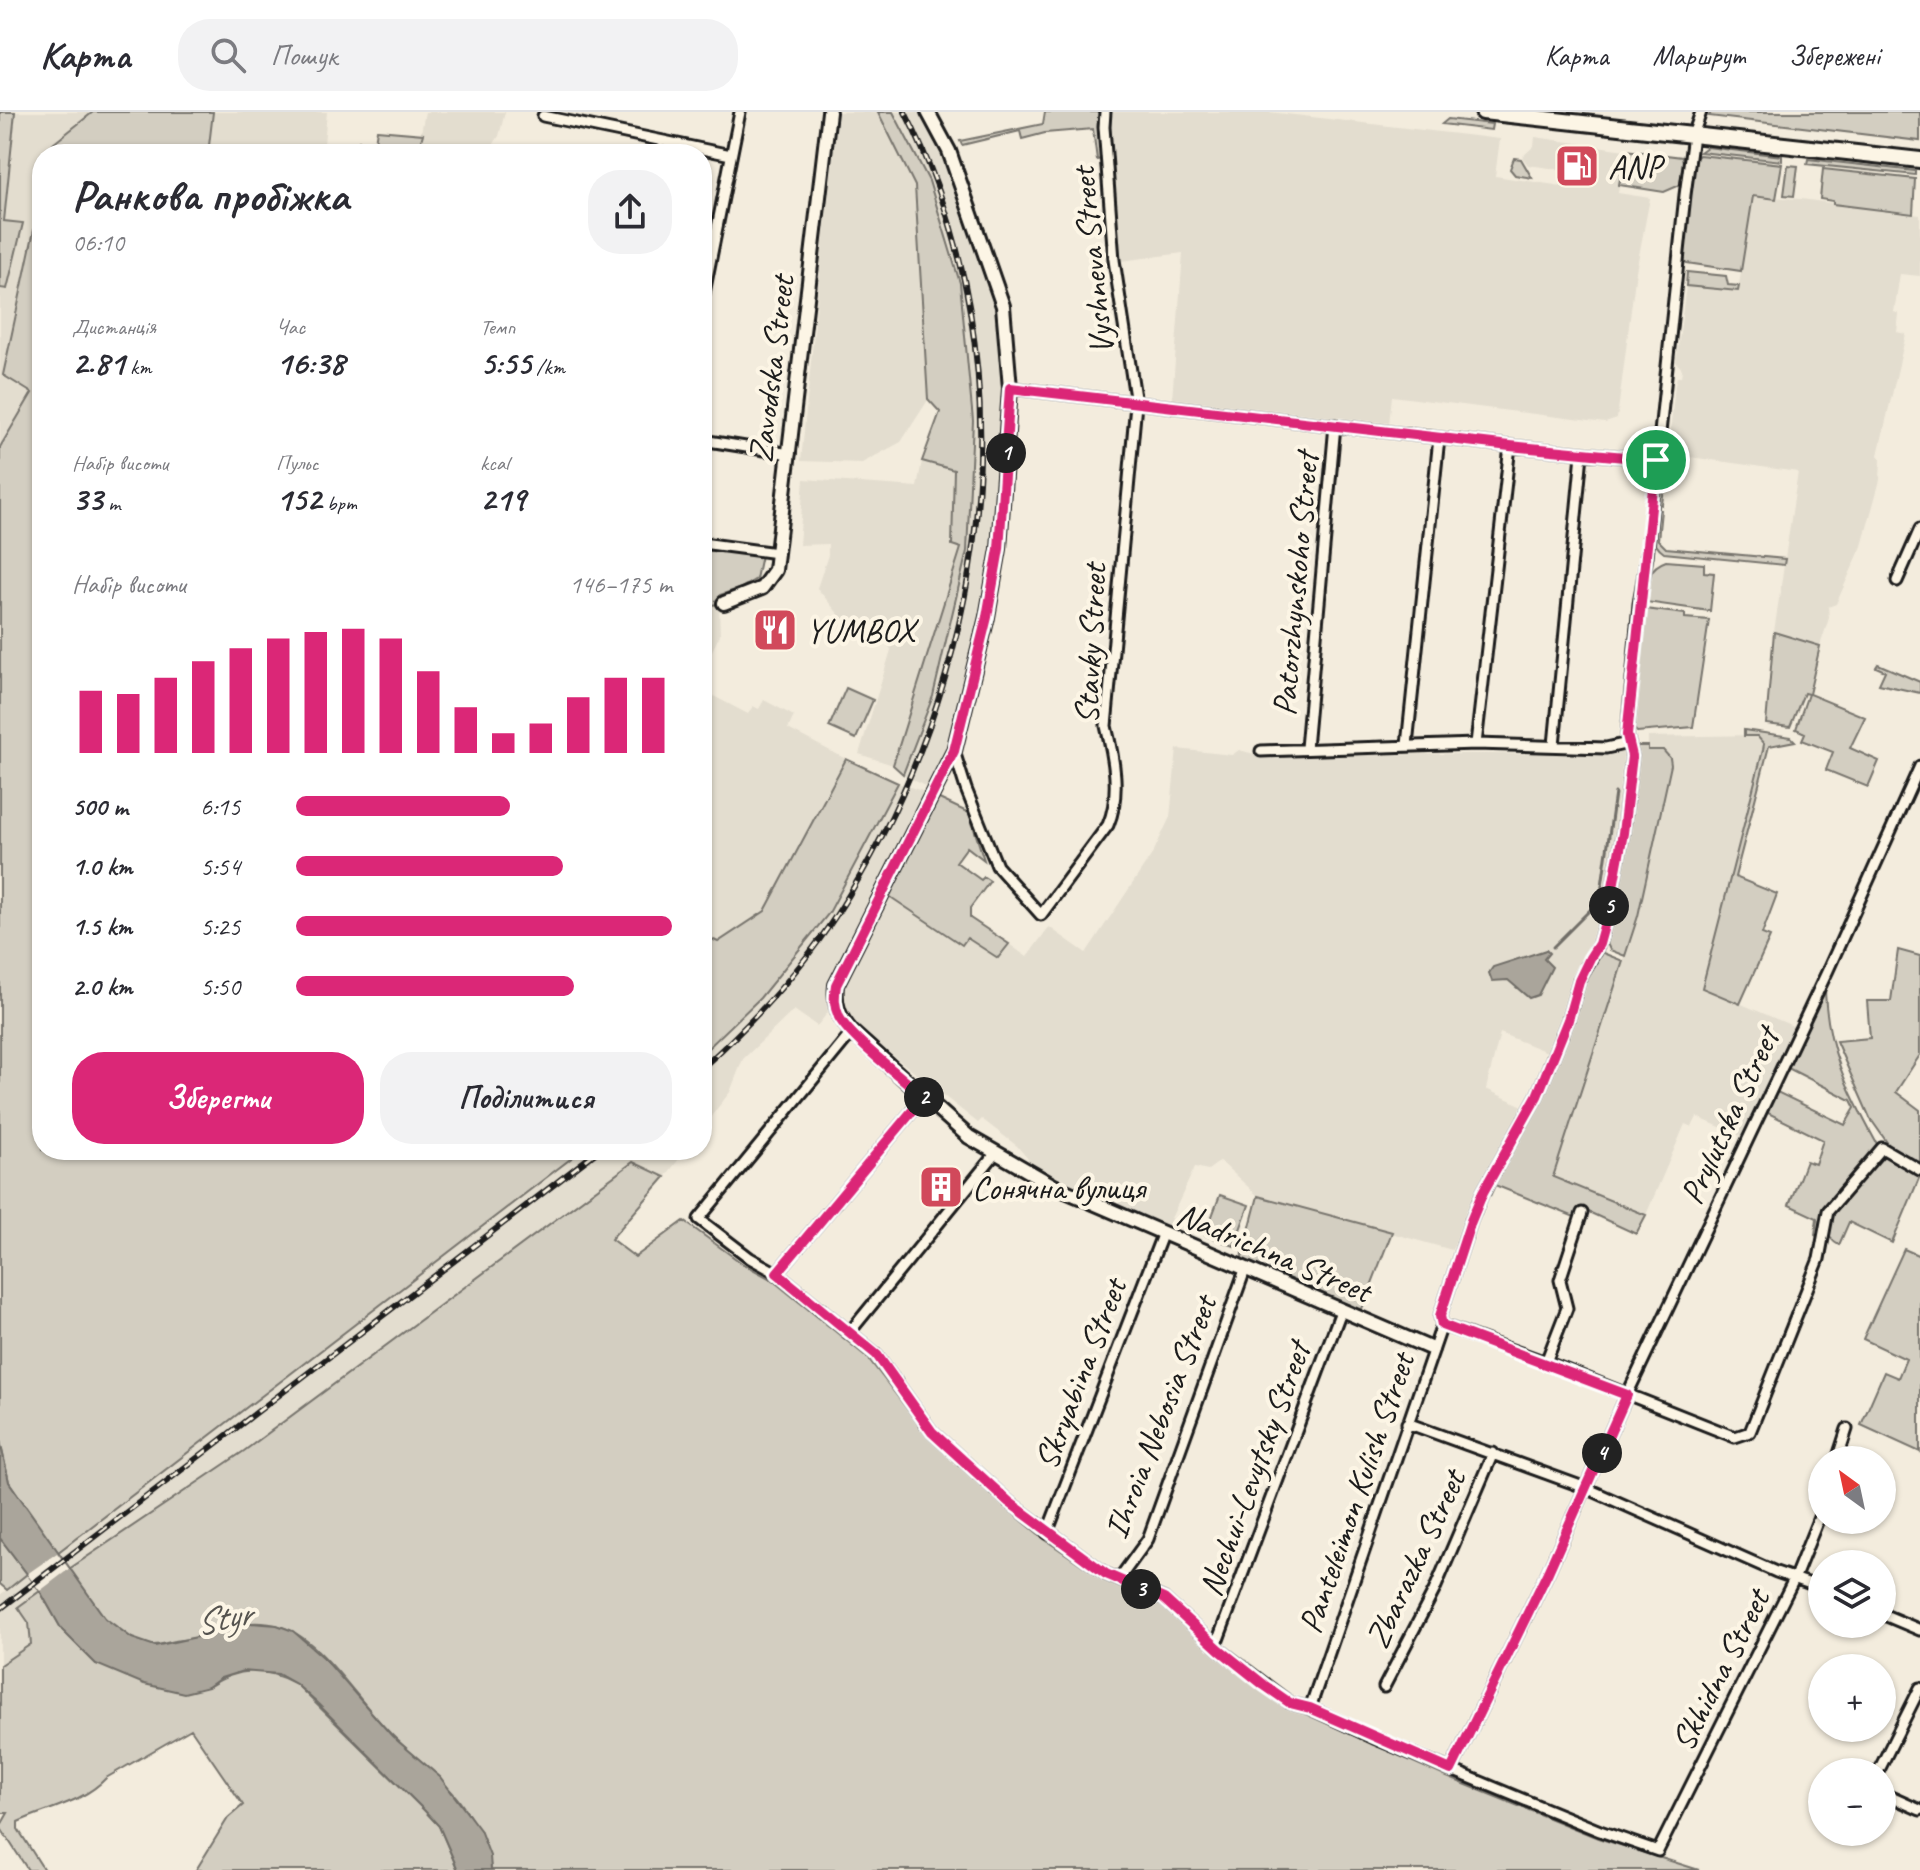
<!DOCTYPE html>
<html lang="uk">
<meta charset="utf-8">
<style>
body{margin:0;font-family:Caveat,sans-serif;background:#f2f2f3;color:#2b2b33;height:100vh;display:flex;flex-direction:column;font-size:30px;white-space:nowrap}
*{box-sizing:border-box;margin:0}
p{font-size:26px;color:#7c7c81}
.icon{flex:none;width:44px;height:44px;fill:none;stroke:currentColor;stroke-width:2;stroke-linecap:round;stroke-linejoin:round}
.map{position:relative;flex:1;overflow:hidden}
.details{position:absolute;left:32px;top:32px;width:680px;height:1016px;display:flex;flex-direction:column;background:#fff;border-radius:32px;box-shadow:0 2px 6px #0004}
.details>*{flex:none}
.needle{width:52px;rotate:327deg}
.fabs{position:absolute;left:1808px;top:1334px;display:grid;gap:16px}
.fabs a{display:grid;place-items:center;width:88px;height:88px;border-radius:50%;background:#fff;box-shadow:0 2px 6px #0004;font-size:40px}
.pin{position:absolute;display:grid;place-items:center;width:68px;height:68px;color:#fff;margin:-34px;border:4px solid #fff;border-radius:50%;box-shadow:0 2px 8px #0007}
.km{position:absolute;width:40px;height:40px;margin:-20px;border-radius:50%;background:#222;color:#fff;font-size:22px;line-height:40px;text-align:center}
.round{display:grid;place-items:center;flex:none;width:84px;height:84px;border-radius:32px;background:#f2f2f3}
.overview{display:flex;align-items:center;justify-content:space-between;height:136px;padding:0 40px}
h1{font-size:44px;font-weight:700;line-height:60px}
.metrics{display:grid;grid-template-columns:repeat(3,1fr);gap:12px;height:136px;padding:8px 40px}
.metrics div{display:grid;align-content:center}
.metrics b{font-size:34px;font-weight:700}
.metrics small{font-size:22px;font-weight:400}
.metrics p{font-size:22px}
.chart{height:224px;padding:16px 40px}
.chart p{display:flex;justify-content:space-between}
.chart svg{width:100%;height:144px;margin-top:8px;stroke:#db2777;stroke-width:6}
.action{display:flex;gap:16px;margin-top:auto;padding:16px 40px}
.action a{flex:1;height:92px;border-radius:32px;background:#db2777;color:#fff;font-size:32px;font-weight:700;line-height:92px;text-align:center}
.action a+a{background:#f2f2f3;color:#2b2b33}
ul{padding:0 40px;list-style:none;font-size:26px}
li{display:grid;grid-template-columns:128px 96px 1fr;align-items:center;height:60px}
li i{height:20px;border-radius:10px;background:#db2777}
header{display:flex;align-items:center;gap:48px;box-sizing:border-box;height:112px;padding:0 40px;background:#fff;border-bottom:2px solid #e1e1e2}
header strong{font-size:38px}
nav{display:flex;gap:44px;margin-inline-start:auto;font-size:28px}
.search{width:560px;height:72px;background:#f2f2f3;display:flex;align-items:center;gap:20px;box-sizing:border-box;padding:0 28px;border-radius:32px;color:#7c7c81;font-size:30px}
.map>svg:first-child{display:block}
.built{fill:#e3ddcf;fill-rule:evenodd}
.green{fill:#d3cec1;stroke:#78756e;stroke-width:2}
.water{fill:#aaa59b;stroke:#716e68;stroke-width:2}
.pier{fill:#f3ecdd}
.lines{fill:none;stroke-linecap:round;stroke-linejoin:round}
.stream{stroke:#716e68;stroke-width:3}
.minor-casing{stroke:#1c1c1c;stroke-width:15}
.tertiary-casing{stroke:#1c1c1c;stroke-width:18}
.primary-casing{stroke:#1c1c1c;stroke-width:20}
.minor{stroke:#fcf5e5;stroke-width:9}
.tertiary{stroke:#fcf5e5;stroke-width:12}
.primary{stroke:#fcf5e5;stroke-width:14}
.rail-casing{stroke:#1c1c1c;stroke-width:6}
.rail{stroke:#fcf5e5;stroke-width:3;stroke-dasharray:9;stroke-linecap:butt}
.route-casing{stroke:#fff;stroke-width:16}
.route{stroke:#db2777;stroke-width:10}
.labels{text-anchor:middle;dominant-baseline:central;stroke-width:8;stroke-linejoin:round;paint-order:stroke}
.poi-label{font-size:34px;fill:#1c1c1c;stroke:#fcf5e5;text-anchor:start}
.street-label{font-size:34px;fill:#1c1c1c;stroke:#fcf5e5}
.water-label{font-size:36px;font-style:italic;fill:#55534f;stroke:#fcf5e5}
</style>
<header>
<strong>Карта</strong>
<div class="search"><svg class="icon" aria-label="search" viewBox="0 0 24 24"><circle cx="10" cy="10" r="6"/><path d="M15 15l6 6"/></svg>Пошук</div>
<nav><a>Карта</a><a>Маршрут</a><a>Збережені</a></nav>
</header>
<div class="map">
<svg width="1920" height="1758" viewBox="0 0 1920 1758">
<rect width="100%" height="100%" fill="#f3ecdd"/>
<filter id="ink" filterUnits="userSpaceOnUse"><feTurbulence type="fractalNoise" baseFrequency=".0125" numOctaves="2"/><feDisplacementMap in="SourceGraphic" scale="16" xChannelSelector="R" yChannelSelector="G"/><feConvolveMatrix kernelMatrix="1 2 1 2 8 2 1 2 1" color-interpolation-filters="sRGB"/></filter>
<g filter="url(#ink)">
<path class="built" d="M0,0H327L323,42H42V412L0,387Z
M425,0H505L499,24L487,42H417Z
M836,0H878L915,74L928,288L901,330L862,351L801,349Z
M893,0H922L945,41L998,195L1005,276L993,436L981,505L944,643L928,676L903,662L933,584L967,439L973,309L960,171L929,69Z
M1110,0H1269L1500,27L1495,64L1562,74L1564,58L1528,53L1522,45L1534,34L1535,25L1625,38L1618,81L1650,86L1636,159L1617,307L1605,311L1392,284L1389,312L1172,288L1183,141L1121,149L1109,17Z
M1753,84L1801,87L1920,103V164L1900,162L1894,200L1899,202L1897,220L1906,222L1878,343L1881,347L1880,368L1862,434L1836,492L1828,495L1829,506L1820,534L1774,520L1798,360L1668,342L1675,273L1677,265H1681L1682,257L1676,250L1686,174L1738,179Z
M922,349L954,358L952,433L961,436L893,653L859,642L891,538L883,520L845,510L817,476L828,443V432L799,433L804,367L917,375Z
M719,492L720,523L702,558V494Z
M702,578L748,602L753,594L759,597L764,588L794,604L788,617L846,647L765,799L718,830L702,822Z
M1757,623L1764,632L1763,638L1702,875L1795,915L1743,1025L1697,1005L1692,1015L1685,1012L1646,1103L1553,1065L1638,804L1671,653L1648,638V625Z
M1177,637L1232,643L1239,638L1258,643L1629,641L1621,721L1607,795L1597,831L1552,942L1500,921L1486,977L1527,996L1481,1079L1452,1138L1258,1084L1220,1049L1208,1058L1195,1055L1167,1115L1034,1054L1017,1034L982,1007L978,1011L861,918L845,901L841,882L889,784L962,833L967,826L998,846L1009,832L1027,845L1049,815L1086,841L1153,741L1170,705ZM1549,842L1543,847L1528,886L1508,868H1492Z
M898,671L925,680L830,871L827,887L829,899L817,914L794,898L743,947L730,980L702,1016V942L760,886L829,801Z
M582,1038H686L665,1065L633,1050L244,1339L69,1457L57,1441Z
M27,1462L40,1479L18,1495L29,1511L32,1532L0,1553V1483Z"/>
<path class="green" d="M0,0H15L4,109L23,111L7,177L0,176Z
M93,0H213L208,42H50L53,32Z
M878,0H893L929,69L960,171L973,309L967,439L933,584L903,662L893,653L961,436L952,433L954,358L922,349L940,300L928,287L915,74Z
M1045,0H1101V47L1097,48L1093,17L1045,21L1022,27L1020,19L962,33L960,29L1043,12Z
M1711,0H1920V29L1709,4Z
M1448,7L1492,12L1491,18L1442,12Z
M377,18L423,22L417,42H323L324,35L357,38L359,29L375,31Z
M1707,35L1782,44V49L1700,40Z
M1625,38L1682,45L1684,54L1680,73L1664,80L1619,73Z
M1699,43L1782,52L1776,87L1753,84L1741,159L1687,151L1683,148L1695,47Z
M1514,46L1521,47L1532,66L1515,63L1510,57Z
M1808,47L1915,59V63L1807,52Z
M1788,53L1798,54L1794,84L1784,83Z
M1823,57L1915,67L1913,102L1833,92V89L1820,87Z
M42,81V1038H582L57,1441L9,1370L0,1329V335L32,281L3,263Z
M1687,160L1726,164L1728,173L1739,174L1738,179L1686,174Z
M1669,327L1662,393L1656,391L1663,329Z
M1655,398H1661L1658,428L1666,436L1785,447L1784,453L1664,441C1648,430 1653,415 1655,398Z
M702,436L761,443L756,467L741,476L720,483L719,492L702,494Z
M1666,449L1704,452V460L1714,461L1710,499L1646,490C1648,471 1646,456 1666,449Z
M1645,497L1685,502V506L1709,508L1693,615L1637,620L1633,616Z
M1774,520L1820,534L1809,582L1865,605L1850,636L1879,649L1868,675L1826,658L1833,640L1802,628L1805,621L1796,617L1808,582L1804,581L1790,615L1766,612Z
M1878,552L1920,570V581L1879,572L1885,559L1876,555Z
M846,576L873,588L856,627L829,615Z
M1744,618L1791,625L1795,629L1769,634L1735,765L1777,782L1762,822L1770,825L1740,892L1702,876L1763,638L1764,632L1757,624H1744Z
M1637,634H1648V638H1663L1670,646L1671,653L1638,804L1625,844L1610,838L1604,825Z
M846,647L898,671L829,801L760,886L702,942V822L718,830L765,799Z
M935,685L969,701L984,748L967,735L956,750L981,768L984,765L990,769L970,796V806L1009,832L998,846L967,826L962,833L889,784Z
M1898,838L1920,844V943L1896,980L1920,998V1053L1891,1036L1870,1006L1836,929L1870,926L1867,889H1891Z
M1598,839L1623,849L1553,1065L1646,1103L1636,1122L1580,1096L1577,1106L1495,1073L1490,1084V1072L1539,985L1582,870Z
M1825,872C1825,934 1848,979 1877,1032L1825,1097L1818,1125L1815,1123L1817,1106L1789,1093L1806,1049L1815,1052L1823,1028L1764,999L1773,978L1845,1013L1855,996L1851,988L1784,954Z
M1880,1044H1887L1920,1064L1892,1131L1849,1110L1839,1133C1827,1128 1825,1111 1831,1099C1840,1084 1867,1059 1880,1044Z
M633,1050L665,1065L611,1127L635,1145L684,1109L743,1152L771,1167L868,1246L925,1320L1002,1392L1047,1429L1103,1467L1161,1491L1207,1533L1283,1592L1447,1665L1598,1726L1699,1758H491C489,1735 472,1706 458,1687C439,1663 415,1646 393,1624C360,1593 324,1529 282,1515C254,1506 230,1513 205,1523C196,1527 185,1527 175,1529C168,1530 160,1534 152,1533C113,1530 90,1485 69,1457L244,1339Z
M1220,1083L1249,1093L1234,1134L1205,1123Z
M1258,1084L1392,1120L1360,1202L1241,1149Z
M1904,1137L1920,1144V1340L1861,1313L1884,1260L1898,1266L1906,1247L1863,1227Z
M0,1426L27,1462L7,1478L0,1472Z
M40,1479L62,1518L96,1552L208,1575C239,1555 264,1554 296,1572L424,1698L439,1714L458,1758H196L228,1706L243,1693L191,1617L106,1666C83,1691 47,1696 18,1710V1717L44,1758H28L0,1715L8,1701H0V1553L31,1532L29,1511L18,1495Z"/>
<path class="water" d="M1546,838L1549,841L1544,847L1552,855L1538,883L1529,886L1508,868L1492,869L1489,861L1493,855Z
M0,1329L9,1370L105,1506L132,1526L155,1534L206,1523L229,1514L251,1511L277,1513L293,1519L323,1545L392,1624L440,1665L480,1718L490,1744L491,1758H458L439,1714L424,1698L318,1592L296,1572L278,1562L243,1559L221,1566L208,1575L184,1581L144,1572L96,1552L62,1518L40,1479L0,1426Z"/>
<path class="pier" d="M57,1441L69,1457L40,1479L27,1462Z"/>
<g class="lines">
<path class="stream" d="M1553,835L1600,788L1615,681"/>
<g class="minor-casing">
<path id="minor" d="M543,4L731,43
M702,191L740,0
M1010,276L1510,334L1656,348
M702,328L790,342
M702,431L777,441
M1897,469L1920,417
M1476,632L1510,334
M1407,633L1439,326
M1554,633L1582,342
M1306,636L1335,313
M954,639L966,677L997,754L1041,803L1108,713C1121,682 1114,646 1106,614L1136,292L1114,148L1104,15L1105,0
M1261,639L1476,632L1606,636L1629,631
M852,920L699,1107L750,1146L777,1161L877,1243L932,1320L1009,1390L1106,1462L1164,1487L1220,1538L1290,1591L1310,1596L1374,1626L1600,1719L1658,1739L1795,1465L1822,1398
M777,1161L924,985
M1442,1213L1546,1250L1735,1325L1750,1320L1819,1147L1828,1099L1882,1036L1920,1058
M849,1221L995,1042
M1546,1250L1567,1196L1560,1168L1582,1101
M1407,1311L1586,1376L1776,1460L1822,1476
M1837,1348L1847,1317
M1047,1421L1162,1123
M1119,1467L1148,1427L1245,1158
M1882,1502L1920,1518
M1216,1533L1341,1199
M1384,1575L1434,1479L1493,1341
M1310,1596L1442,1213L1440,1204L1471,1109L1483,1080L1537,984L1568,908L1579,869L1599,832L1609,796L1623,721L1632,644L1627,623L1639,492L1647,444L1685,83L1693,23L1701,0
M1451,1658L1548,1460L1627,1283L1828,858L1920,654
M1878,1660L1920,1576
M1882,1681L1920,1698"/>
</g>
<g class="tertiary-casing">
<path id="tertiary" d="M928,0L949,39L1003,194L1010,276L999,437L987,505L954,639L836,873C834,894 839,905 852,920L969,1025L1054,1074L1432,1237
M724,491L762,476L775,458L829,0"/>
</g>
<g class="primary-casing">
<path id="primary" d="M1483,0L1920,48"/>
</g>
<use href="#minor" class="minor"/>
<use href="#tertiary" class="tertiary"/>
<use href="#primary" class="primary"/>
<g class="rail-casing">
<path id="rail" d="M702,956C752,911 801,858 837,802C988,568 1034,254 905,0
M0,1497L599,1038"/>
</g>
<use href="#rail" class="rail"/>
</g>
</g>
<g class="lines" filter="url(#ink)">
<g class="route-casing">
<path id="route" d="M1010,276L1510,334L1656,348L1627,623L1632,644L1623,721L1609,796L1599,832L1590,846L1579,869L1568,908L1537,984L1483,1080L1471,1109L1440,1204L1442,1213L1627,1283L1548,1460L1451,1658L1310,1596L1290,1591L1264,1573L1220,1538L1164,1487L1106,1462L1009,1390L932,1320L877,1243L777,1161L924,985C904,967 850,926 839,905C834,894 834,885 836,873L954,639L987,505L999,437Z"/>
</g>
<use href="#route" class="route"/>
</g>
<defs>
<g id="fuel-square" transform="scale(2.3)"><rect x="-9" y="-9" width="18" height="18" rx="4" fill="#d1495b" stroke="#fcf5e5"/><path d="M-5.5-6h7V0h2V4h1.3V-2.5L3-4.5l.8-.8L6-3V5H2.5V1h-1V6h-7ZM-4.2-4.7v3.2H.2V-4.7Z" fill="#fff"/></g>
<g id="restaurant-square" transform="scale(2.3)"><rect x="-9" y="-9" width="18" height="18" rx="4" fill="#d1495b" stroke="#fcf5e5"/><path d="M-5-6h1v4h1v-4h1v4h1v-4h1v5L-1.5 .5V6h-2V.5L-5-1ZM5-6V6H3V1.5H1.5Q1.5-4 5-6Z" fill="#fff"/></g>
<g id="building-square" transform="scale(2.3)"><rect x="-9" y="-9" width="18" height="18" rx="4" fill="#d1495b" stroke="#fcf5e5"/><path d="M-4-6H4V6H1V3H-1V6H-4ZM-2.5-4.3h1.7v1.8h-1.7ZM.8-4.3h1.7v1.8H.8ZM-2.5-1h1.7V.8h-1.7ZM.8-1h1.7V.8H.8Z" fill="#fff"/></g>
</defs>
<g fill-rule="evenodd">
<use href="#fuel-square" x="1577" y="54"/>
<use href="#restaurant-square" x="775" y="518"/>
<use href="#building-square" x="941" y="1075"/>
</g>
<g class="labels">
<g class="poi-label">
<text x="1608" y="54">ANP</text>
<text x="806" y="518">YUMBOX</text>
<text x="972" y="1075">Сонячна вулиця</text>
</g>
<g class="street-label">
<text transform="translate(1092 149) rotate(-96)">Vyshneva Street</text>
<text transform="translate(771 257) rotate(-83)">Zavodska Street</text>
<text transform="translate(1295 472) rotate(-85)">Patorzhynskoho Street</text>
<text transform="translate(1090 532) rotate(-87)">Stavky Street</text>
<text transform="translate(1729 1004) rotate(-65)">Prylutska Street</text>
<text transform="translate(1274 1140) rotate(23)">Nadrichna Street</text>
<text transform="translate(1080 1262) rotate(-69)">Skryabina Street</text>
<text transform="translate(1160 1305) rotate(-69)">Ihroia Nebosia Street</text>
<text transform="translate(1254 1357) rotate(-70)">Nechui-Levytsky Street</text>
<text transform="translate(1356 1381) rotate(-71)">Panteleimon Kulish Street</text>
<text transform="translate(1415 1447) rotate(-65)">Zbarazka Street</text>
<text transform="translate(1720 1558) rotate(-63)">Skhidna Street</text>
</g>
<g class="water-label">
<text transform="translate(223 1506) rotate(-11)">Styr</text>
</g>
</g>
</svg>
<div class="fabs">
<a><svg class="needle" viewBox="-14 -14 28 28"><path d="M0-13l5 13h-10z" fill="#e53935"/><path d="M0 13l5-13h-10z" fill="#7c7c81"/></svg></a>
<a><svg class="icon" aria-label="layers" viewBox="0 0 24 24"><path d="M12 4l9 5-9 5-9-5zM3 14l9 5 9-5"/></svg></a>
<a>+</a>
<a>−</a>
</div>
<div class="pin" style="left:1656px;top:348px;background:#1e9e55"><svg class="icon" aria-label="arrive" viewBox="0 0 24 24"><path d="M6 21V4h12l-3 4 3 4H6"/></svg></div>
<b class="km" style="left:1006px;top:341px">1</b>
<b class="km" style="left:924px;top:985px">2</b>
<b class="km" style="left:1141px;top:1477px">3</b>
<b class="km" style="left:1602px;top:1341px">4</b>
<b class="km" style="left:1609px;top:794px">5</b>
<section class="details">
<div class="overview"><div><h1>Ранкова пробіжка</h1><p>06:10</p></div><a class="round"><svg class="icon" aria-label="share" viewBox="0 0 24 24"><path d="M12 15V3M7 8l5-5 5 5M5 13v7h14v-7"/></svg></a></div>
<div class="metrics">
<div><p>Дистанція</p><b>2.81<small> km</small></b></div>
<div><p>Час</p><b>16:38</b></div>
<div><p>Темп</p><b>5:55<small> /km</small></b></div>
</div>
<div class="metrics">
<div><p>Набір висоти</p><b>33<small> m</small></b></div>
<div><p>Пульс</p><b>152<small> bpm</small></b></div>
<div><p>kcal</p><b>219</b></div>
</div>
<div class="chart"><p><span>Набір висоти</span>146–175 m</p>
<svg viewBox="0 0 160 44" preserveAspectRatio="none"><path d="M5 44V25M15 44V26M25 44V21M35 44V16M45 44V12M55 44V9M65 44V7M75 44V6M85 44V9M95 44V19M105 44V30M115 44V38M125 44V35M135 44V27M145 44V21M155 44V21"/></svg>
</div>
<ul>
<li><b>500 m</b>6:15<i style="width:57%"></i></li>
<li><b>1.0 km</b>5:54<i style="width:71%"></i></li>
<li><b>1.5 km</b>5:25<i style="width:100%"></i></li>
<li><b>2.0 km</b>5:50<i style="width:74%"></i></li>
</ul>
<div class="action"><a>Зберегти</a><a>Поділитися</a></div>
</section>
</div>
